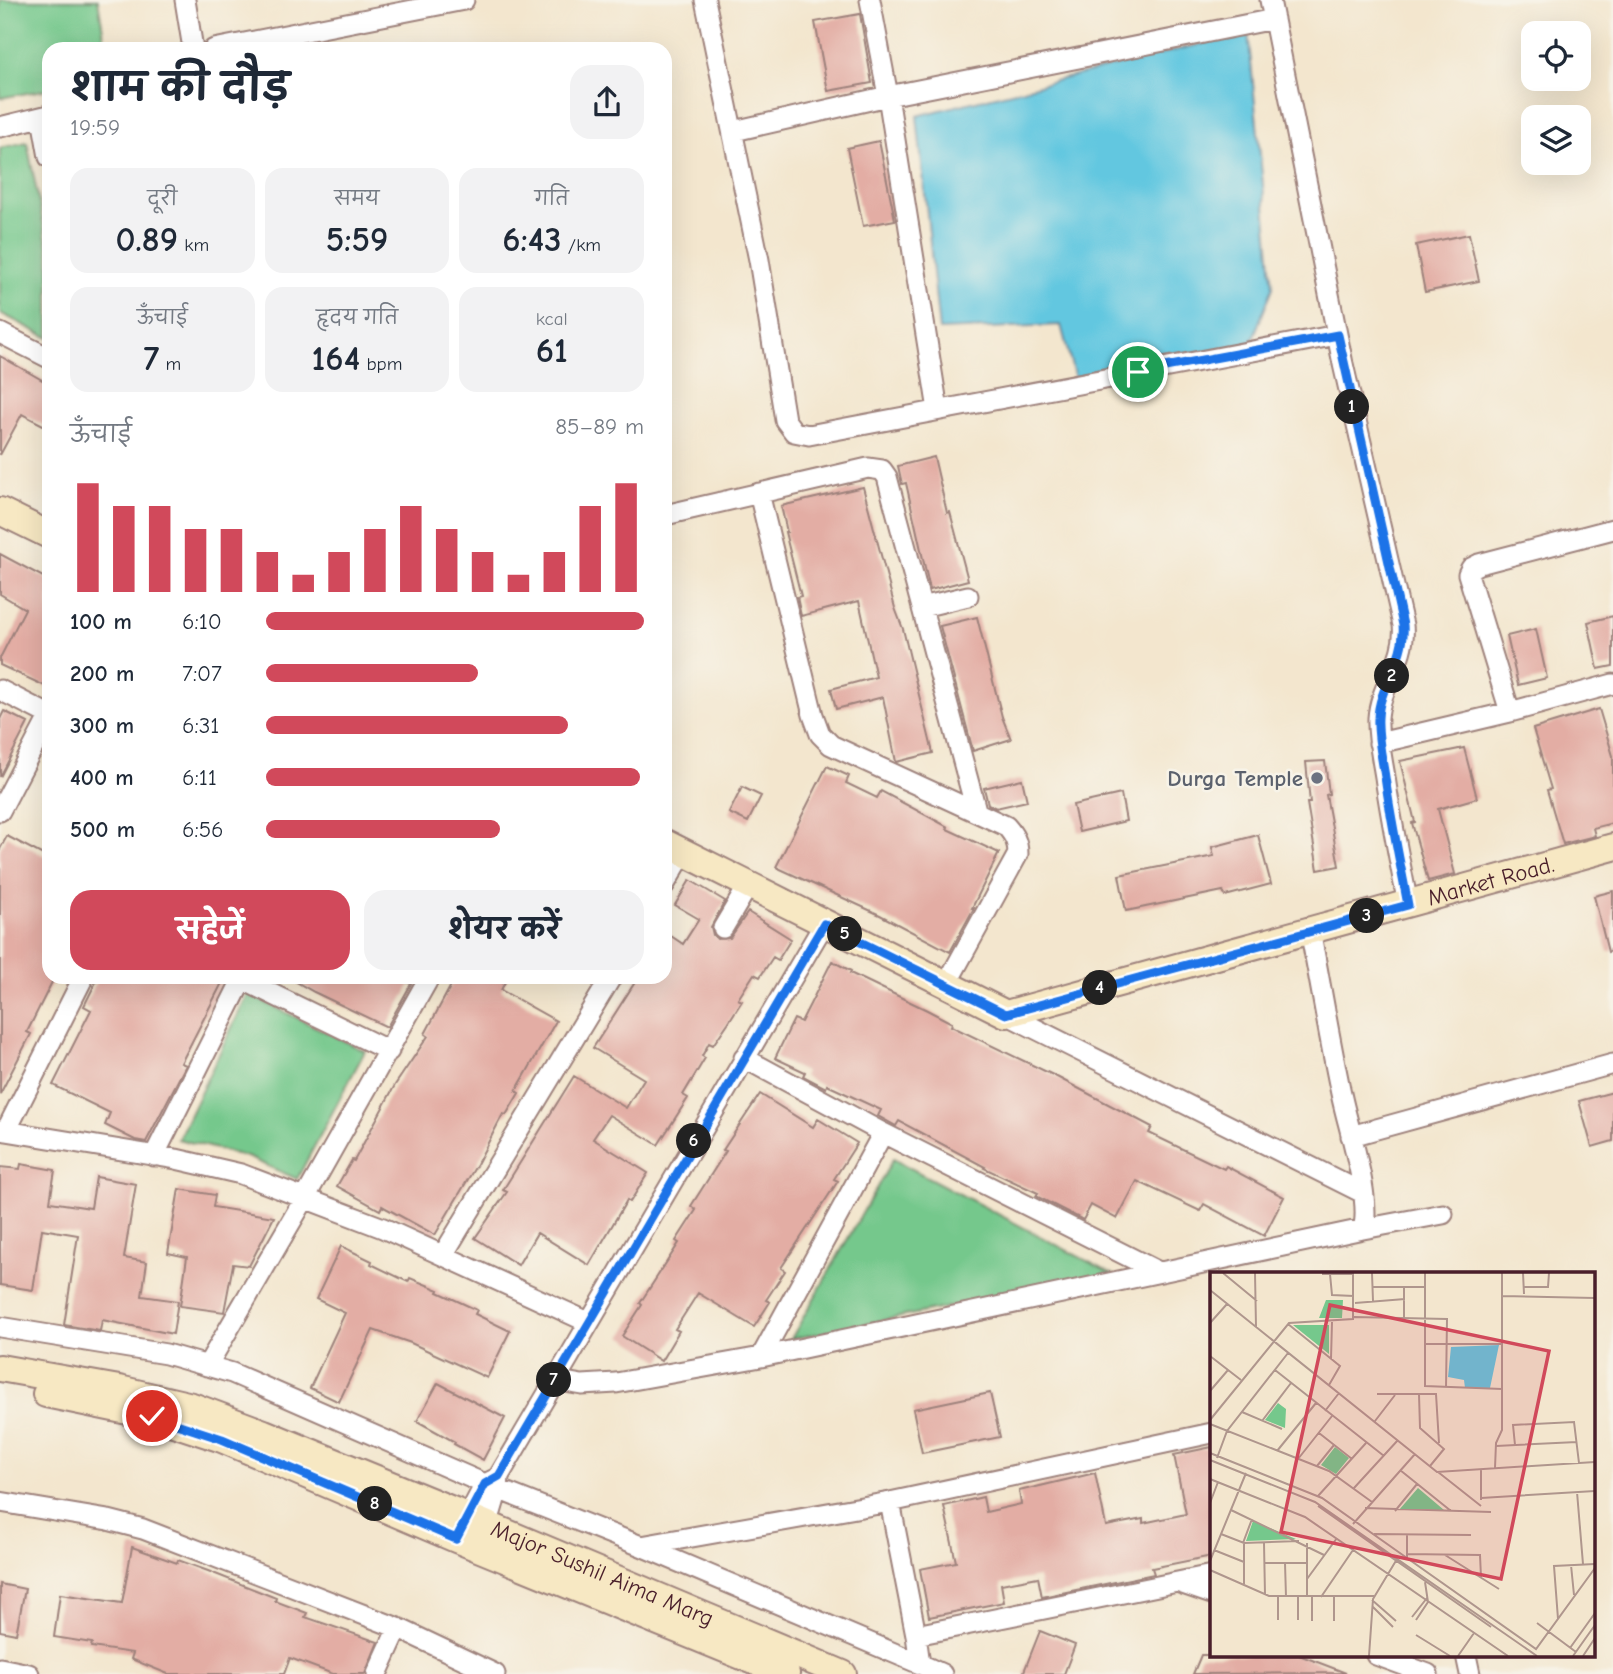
<!DOCTYPE html>
<html lang="hi">
<meta charset="utf-8">
<style>
body{margin:0;font-family:"Comic Neue","Playpen Sans Deva",sans-serif;background:#f2f2f3;color:#1f2937;height:100vh;display:flex;flex-direction:column;font-size:26px;white-space:nowrap}
*{box-sizing:border-box;margin:0}
p{font-size:23px;color:#747a83}
.icon{flex:none;width:38px;height:38px;fill:none;stroke:currentColor;stroke-width:2;stroke-linecap:round;stroke-linejoin:round}
.map{position:relative;flex:1;overflow:hidden}
.panel{position:absolute;left:42px;top:42px;width:630px;height:942px;display:flex;flex-direction:column;background:#fff;border-radius:21px;box-shadow:0 7px 28px #0002}
.panel>*{flex:none}
.controls{position:absolute;left:1521px;top:21px;display:grid;gap:14px}
.controls a{display:grid;place-items:center;width:70px;height:70px;border-radius:14px;background:#fff;box-shadow:0 7px 28px #0002;font-size:35px}
.pin{position:absolute;display:grid;place-items:center;width:60px;height:60px;color:#fff;margin:-30px;border:4px solid #fff;border-radius:50%;box-shadow:0 2px 7px #0007}
.km{position:absolute;width:35px;height:35px;margin:-18px;border-radius:50%;background:#222;color:#fff;font-size:19px;line-height:35px;text-align:center}
.round{display:grid;place-items:center;flex:none;width:74px;height:74px;border-radius:21px;background:#f2f2f3}
.head{display:flex;align-items:center;justify-content:space-between;height:119px;padding:0 28px}
h1{font-size:38px;font-weight:700;line-height:52px}
.stats{display:grid;grid-template-columns:repeat(3,1fr);gap:10px;height:119px;padding:7px 28px}
.stats div{display:grid;align-content:center;border-radius:18px;background:#f2f2f3;text-align:center}
.stats b{font-size:35px;font-weight:700}
.stats small{font-size:19px;font-weight:400}
.stats p{font-size:19px}
.chart{height:196px;padding:14px 28px}
.chart p{display:flex;justify-content:space-between}
.chart svg{width:100%;height:126px;margin-top:7px;stroke:#d1495b;stroke-width:6}
.button{display:flex;gap:14px;margin-top:auto;padding:14px 28px}
.button a{flex:1;height:80px;border-radius:21px;background:#d1495b;color:#fff;font-size:28px;font-weight:700;line-height:80px;text-align:center}
.button a+a{background:#f2f2f3;color:#1f2937}
ul{padding:0 28px;list-style:none;font-size:23px}
li{display:grid;grid-template-columns:112px 84px 1fr;align-items:center;height:52px}
li i{height:18px;border-radius:9px;background:#d1495b}
.map>svg:first-child{display:block}
.green{fill:#75c88c;stroke:#60745c;stroke-width:2}
.water{fill:#62c7e0;stroke:#567386;stroke-width:2}
.building{fill:#e3ada4}
.lines{fill:none;stroke-linecap:round;stroke-linejoin:round}
.street-casing{stroke:#9e827c;stroke-width:23}
.secondary-casing{stroke:#9e827c;stroke-width:30}
.street{stroke:#fff;stroke-width:19}
.secondary{stroke:#f7e8c3;stroke-width:26}
.route-casing{stroke:#fff;stroke-width:14}
.route{stroke:#1a73e8;stroke-width:9}
.worship-dot{fill:#6b7280;stroke:#f7f3e8;stroke-width:2.5}
.labels{text-anchor:middle;dominant-baseline:central;stroke-width:5;stroke-linejoin:round;paint-order:stroke}
.worship-label{font-size:23px;font-weight:bold;fill:#5b616d;stroke:#f7f3e8;text-anchor:end}
.street-label{font-size:23px;fill:#4a1f2b;stroke:#f7f3e8}
.inset-road{fill:none;stroke:#af968d;stroke-width:2}
.view{fill:#d1495b;fill-opacity:0.15;stroke:#d1495b;stroke-width:3.5}
.inset-edge{fill:none;stroke:#4a1f2b;stroke-width:3.5}
</style>
<div class="map">
<svg width="1613" height="1674" viewBox="0 0 1613 1674">
<rect width="100%" height="100%" fill="#f7f3e8"/>
<filter id="ink" filterUnits="userSpaceOnUse"><feTurbulence type="fractalNoise" baseFrequency=".0143" numOctaves="2"/><feDisplacementMap in="SourceGraphic" scale="14" xChannelSelector="R" yChannelSelector="G"/><feConvolveMatrix kernelMatrix="1 2 1 2 8 2 1 2 1" color-interpolation-filters="sRGB"/></filter>
<filter id="wash" filterUnits="userSpaceOnUse"><feTurbulence type="fractalNoise" baseFrequency=".00686" numOctaves="4" result="noise"/><feDisplacementMap in="SourceGraphic" scale="28" xChannelSelector="R" yChannelSelector="G"/><feGaussianBlur stdDeviation="1.57" result="paint"/><feColorMatrix in="noise" values="0 0 0 0 0 0 0 0 0 0 0 0 0 0 0 0 0 1.4 0 .05"/><feComposite in="paint" operator="in"/></filter>
<g filter="url(#wash)">
<rect width="100%" height="100%" fill="#f3e6ce"/>
<path class="green" d="M0,0H98L106,49H49V89L0,98Z
M27,142L49,254V338L0,313V148Z
M248,994L365,1051L297,1179L247,1157L178,1139Z
M893,1159L1112,1274L791,1339Z"/>
<path class="water" d="M1248,32L1273,287L1250,346L1076,382L1061,325L939,330L917,116Z"/>
<g id="blocks">
<path class="building" d="M860,14L872,83L828,91L815,22Z
M879,141L895,220L863,226L847,148Z
M1469,234L1479,281L1425,292L1416,245Z
M0,356L49,384V428L22,414L0,455Z
M934,457L947,513L950,512L968,580L930,590L906,483L902,484L898,466Z
M863,487L895,608L903,629L933,753L896,762L883,697L836,709L831,689L876,677L859,601L801,616L797,597L801,596L785,532H787L781,506Z
M0,554L49,580V688L0,665V658L25,609L0,594Z
M1613,616V666L1598,669L1588,622Z
M977,617L1002,717L1011,739L973,751L940,626Z
M1536,629L1547,678L1518,685L1507,636Z
M1599,709L1613,756V823L1593,828L1595,836L1563,844L1547,790L1551,789L1533,729Z
M4,711L28,723L0,777V719Z
M1464,748L1477,798L1438,809L1455,874L1428,881L1412,823L1415,822L1400,761Z
M1325,761L1329,794L1326,795L1339,866L1318,870L1307,803H1310L1306,762Z
M827,766L849,776L846,783L877,798L881,791L948,827L947,829L999,853L972,908H974L950,952L880,915L776,867Z
M1022,779L1027,801L996,808L988,804L984,788Z
M742,787L761,796L748,822L729,813Z
M1121,794L1126,821L1079,832L1073,805Z
M1258,835L1271,884L1225,896L1223,891L1126,911L1119,875L1214,856L1212,847Z
M7,836L49,858V976H55L27,1032L31,1034L0,1094V849Z
M690,880L725,901L711,927L713,935L717,939L730,938L748,912L791,939L778,960L773,957L760,977L754,974L738,999L742,1001L728,1023L713,1045L709,1043L702,1056L705,1058L683,1095L688,1098L658,1145L609,1115L593,1139L648,1173L630,1202L627,1200L589,1265L537,1233L518,1265L475,1238L507,1192L503,1190L574,1076L626,1108L644,1079L593,1048L639,976H665V932L683,944L699,919L675,905Z
M1613,891V951L1608,952L1594,896Z
M832,961L851,971L850,973L927,1010L952,1023L951,1026L1053,1075L1152,1127L1149,1133L1224,1169L1226,1166L1284,1197L1264,1236L1204,1204L1200,1211L1137,1181L1117,1219L1091,1205L1083,1220L1036,1196L1038,1193L984,1168L985,1167L899,1121L896,1126L878,1116L881,1110L827,1085L826,1088L803,1076L805,1072L775,1058L794,1019L801,1022Z
M99,976H214L223,981L181,1063L186,1065L146,1142L135,1140L105,1125L110,1113L53,1085L91,1010L84,1006Z
M286,976H396L411,984L387,1027L314,992Z
M456,976H508L501,990L556,1021L516,1091L519,1093L506,1115L503,1114L477,1164L435,1235L382,1206L380,1210L337,1186L352,1160L354,1161L395,1085L428,1036L425,1034Z
M1613,1092V1141L1592,1147L1579,1101Z
M760,1094L813,1127L818,1119L857,1143L834,1179L838,1181L781,1268L785,1271L766,1300L770,1302L754,1327L698,1293L675,1329L679,1331L661,1361L622,1336L642,1305L640,1303L679,1243L676,1241L696,1210L691,1206L726,1151L723,1150Z
M21,1164L55,1170L50,1202L91,1208L96,1177L136,1184L124,1258L147,1262L142,1296L178,1301L173,1334L102,1320L100,1331L64,1325L78,1235L42,1229L33,1290L0,1285V1167L20,1169Z
M179,1189L215,1195L213,1207L274,1217L249,1266L233,1264L224,1312L180,1306L187,1257L168,1253Z
M341,1246L372,1261L371,1264L408,1282L410,1278L439,1290L438,1292L477,1310L475,1314L510,1331L487,1378L411,1343L373,1330L339,1402L310,1388L345,1313L316,1299Z
M438,1383L505,1418L483,1460L454,1444L455,1442L417,1421Z
M990,1393L1000,1437L922,1453L913,1409Z
M1212,1447V1556L1152,1568L1154,1574L1042,1597L1038,1577L1001,1584L1004,1602L929,1617L920,1569L956,1562L944,1506L983,1497L986,1512L1021,1504L1019,1491L1095,1473L1106,1526L1143,1519V1523L1186,1514L1174,1455Z
M132,1547L177,1563L178,1560L208,1571L276,1598L275,1601L307,1613L305,1617L378,1642L365,1674H333L290,1658L284,1674H168L131,1659L133,1653L91,1647L92,1643L54,1637L60,1594L122,1603Z
M0,1584L25,1589L16,1634L0,1631Z
M1040,1631L1075,1645L1064,1674H1023Z
M1201,1655H1299L1346,1673L1193,1674Z"/>
</g>
</g>
<g filter="url(#ink)">
<use href="#blocks" fill-opacity="0" stroke="#9e827c" stroke-width="2"/>
<g class="lines">
<g class="street-casing">
<path id="street" d="M185,0L193,49
M705,0L759,260L785,420L794,432L809,435L1337,335
M870,0L888,96L938,410
M1270,0L1343,364L1403,625C1407,659 1380,685 1378,718C1377,737 1382,758 1385,777C1391,820 1400,862 1408,905
M214,49L464,0
M42,118L49,157
M0,127L49,115
M734,131L888,96L1274,19
M0,333L49,358
M759,493L813,715L820,734L831,745L1006,826C1014,835 1018,842 1018,854L946,985
M665,515L868,468L882,470L887,477L976,810
M922,607L968,596
M0,690L49,715
M1510,712L1468,574L1471,568L1479,564L1613,529
M1379,743L1510,712L1613,684
M0,811L49,717
M665,884L683,853
M723,928L748,886
M1310,930C1321,986 1330,1043 1342,1098C1349,1130 1372,1201 1363,1229
M235,976L389,1051
M1006,1014L1363,1193
M744,1058L883,1133L1159,1272
M0,1130L176,1159L241,1174L383,1228L588,1322
M6,1131L84,976
M1351,1136L1613,1064
M154,1156L242,980
M443,1255L612,976
M0,1327L166,1354L232,1373L485,1484L641,1546L920,1664
M761,1357L883,1133
M207,1366L305,1198L430,976
M554,1380L582,1385L616,1383L761,1357L1363,1229L1443,1214
M0,1502L108,1520L143,1529L398,1628L495,1674
M890,1502L916,1635L920,1664L942,1674
M462,1528L485,1484L495,1479
M484,1536L498,1489L499,1476L824,924
M641,1546L890,1502L1212,1433
M1180,1583L1212,1594
M916,1635L1212,1575
M1376,1655L1428,1674
M1466,1655L1470,1674
M0,1668L29,1674
M377,1674L398,1628"/>
</g>
<g class="secondary-casing">
<g id="secondary">
<path d="M0,511L49,535"/>
<path id="s1" d="M665,843L1006,1014L1613,847"/>
<path id="s2" d="M0,1368L119,1389L192,1406L264,1433L469,1517L843,1674"/>
<path d="M46,1394L152,1416L222,1439L456,1539L786,1674"/>
</g>
</g>
<use href="#street" class="street"/>
<use href="#secondary" class="secondary"/>
</g>
</g>
<g class="lines" filter="url(#ink)">
<g class="route-casing">
<path id="route" d="M152,1416L222,1439L456,1539L485,1484L499,1476L824,924L1006,1014L1408,905C1400,862 1391,820 1385,777C1382,758 1377,737 1378,718C1379,685 1406,659 1403,625L1338,335L1138,372"/>
</g>
<use href="#route" class="route"/>
</g>
<circle class="worship-dot" cx="1317" cy="778" r="7"/>
<g class="labels">
<g class="worship-label">
<text x="1303" y="778">Durga Temple</text>
</g>
<g class="street-label">
<text stroke="none"><textPath href="#s1" startOffset="884">Market Road.</textPath></text>
<text stroke="none"><textPath href="#s2" startOffset="639">Major Sushil Aima Marg</textPath></text>
</g>
</g>
<g transform="translate(1210 1272)">
<rect width="385" height="385" fill="#f3e6ce"/>
<path d="M116,28H133L132,46H109ZM83,53H119V82ZM68,131L76,137L75,156L55,148ZM125,175L139,186L126,202L111,193ZM208,216L234,238H189ZM43,249L86,267L36,269Z" fill="#75c88c"/>
<path d="M289,73L280,116H255L254,108L238,105L241,75Z" fill="#62c7e0"/>
<path class="inset-road" d="M13,1L47,29M45,1L46,55M162,1L163,29M215,1V114L292,117M313,1L314,22M112,2H143M120,2L122,23L144,24M163,15H214M314,15H338L339,1M0,18L227,200L385,190M292,24L385,26M145,31L195,27M144,45L237,47L236,116M194,46V15M0,51L17,32M78,52L130,94L119,113M216,72H292M385,80V115M0,84L31,108M121,87L122,50M65,98L174,184M0,119L18,98M167,122H226L229,171M209,122L210,156L234,177L220,194M115,139L129,121M32,140L72,157M0,148L79,51L143,47V1M52,149L81,111M165,149L185,123M0,152L119,199L162,230M109,161L142,187M305,173L303,153L364,150L369,191M286,174L367,170M67,179L106,131M0,181L112,226L197,286M7,186L17,159L78,81M88,187L122,144M0,188L105,230L327,384M107,194L124,173M285,196L286,171L292,158V1M190,198L241,239M228,200L271,234M0,207L95,245L298,384M144,216L188,168M367,220L373,292M108,224L156,171M271,226L385,219M271,228V197M0,231L8,210M108,234L281,355M155,236L281,240M21,238L114,283M185,239L207,212M143,252L205,182M11,262L34,271L89,269M164,262L261,263M197,263V286L326,377L385,296M33,271L42,247M54,271L55,323M4,278L34,290M197,282L270,283L271,305M235,283L289,317M0,289L36,201M54,291H97M75,291L76,325M361,293L364,323M0,298L59,324H164M97,307L127,266M34,312V271M68,325V348M97,325V271M102,325V349M111,325L143,278M124,325V349M162,328L186,349M162,334L183,355M202,345L217,326M348,347L344,294L385,292M88,348V325M206,348L218,330L215,310M327,351L366,380M206,363L240,384M360,376L385,341M159,384L163,327L187,287M248,384L264,361M363,384L385,353M373,384L385,366"/>
<path class="view" d="M120,33L339,79L291,307L71,260Z"/>
<rect width="385" height="385" class="inset-edge"/>
</g>
</svg>
<div class="controls">
<a><svg class="icon" aria-label="locate" viewBox="0 0 24 24"><circle cx="12" cy="12" r="6"/><path d="M12 2v4M12 18v4M2 12h4M18 12h4"/></svg></a>
<a><svg class="icon" aria-label="layers" viewBox="0 0 24 24"><path d="M12 4l9 5-9 5-9-5zM3 14l9 5 9-5"/></svg></a>
</div>
<div class="pin" style="left:1138px;top:372px;background:#1e9e55"><svg class="icon" aria-label="arrive" viewBox="0 0 24 24"><path d="M6 21V4h12l-3 4 3 4H6"/></svg></div>
<div class="pin" style="left:152px;top:1416px;background:#d93025"><svg class="icon" aria-label="check" viewBox="0 0 24 24"><path d="M5 12l5 5 9-10"/></svg></div>
<b class="km" style="left:1352px;top:407px">1</b>
<b class="km" style="left:1392px;top:676px">2</b>
<b class="km" style="left:1367px;top:916px">3</b>
<b class="km" style="left:1100px;top:988px">4</b>
<b class="km" style="left:845px;top:934px">5</b>
<b class="km" style="left:694px;top:1141px">6</b>
<b class="km" style="left:554px;top:1380px">7</b>
<b class="km" style="left:375px;top:1504px">8</b>
<section class="panel">
<div class="head"><div><h1>शाम की दौड़</h1><p>19:59</p></div><a class="round"><svg class="icon" aria-label="share" viewBox="0 0 24 24"><path d="M12 15V3M7 8l5-5 5 5M5 13v7h14v-7"/></svg></a></div>
<div class="stats">
<div><p>दूरी</p><b>0.89<small> km</small></b></div>
<div><p>समय</p><b>5:59</b></div>
<div><p>गति</p><b>6:43<small> /km</small></b></div>
</div>
<div class="stats">
<div><p>ऊँचाई</p><b>7<small> m</small></b></div>
<div><p>हृदय गति</p><b>164<small> bpm</small></b></div>
<div><p>kcal</p><b>61</b></div>
</div>
<div class="chart"><p><span>ऊँचाई</span>85–89 m</p>
<svg viewBox="0 0 160 44" preserveAspectRatio="none"><path d="M5 44V6M15 44V14M25 44V14M35 44V22M45 44V22M55 44V30M65 44V38M75 44V30M85 44V22M95 44V14M105 44V22M115 44V30M125 44V38M135 44V30M145 44V14M155 44V6"/></svg>
</div>
<ul>
<li><b>100 m</b>6:10<i style="width:100%"></i></li>
<li><b>200 m</b>7:07<i style="width:56%"></i></li>
<li><b>300 m</b>6:31<i style="width:80%"></i></li>
<li><b>400 m</b>6:11<i style="width:99%"></i></li>
<li><b>500 m</b>6:56<i style="width:62%"></i></li>
</ul>
<div class="button"><a>सहेजें</a><a>शेयर करें</a></div>
</section>
</div>
